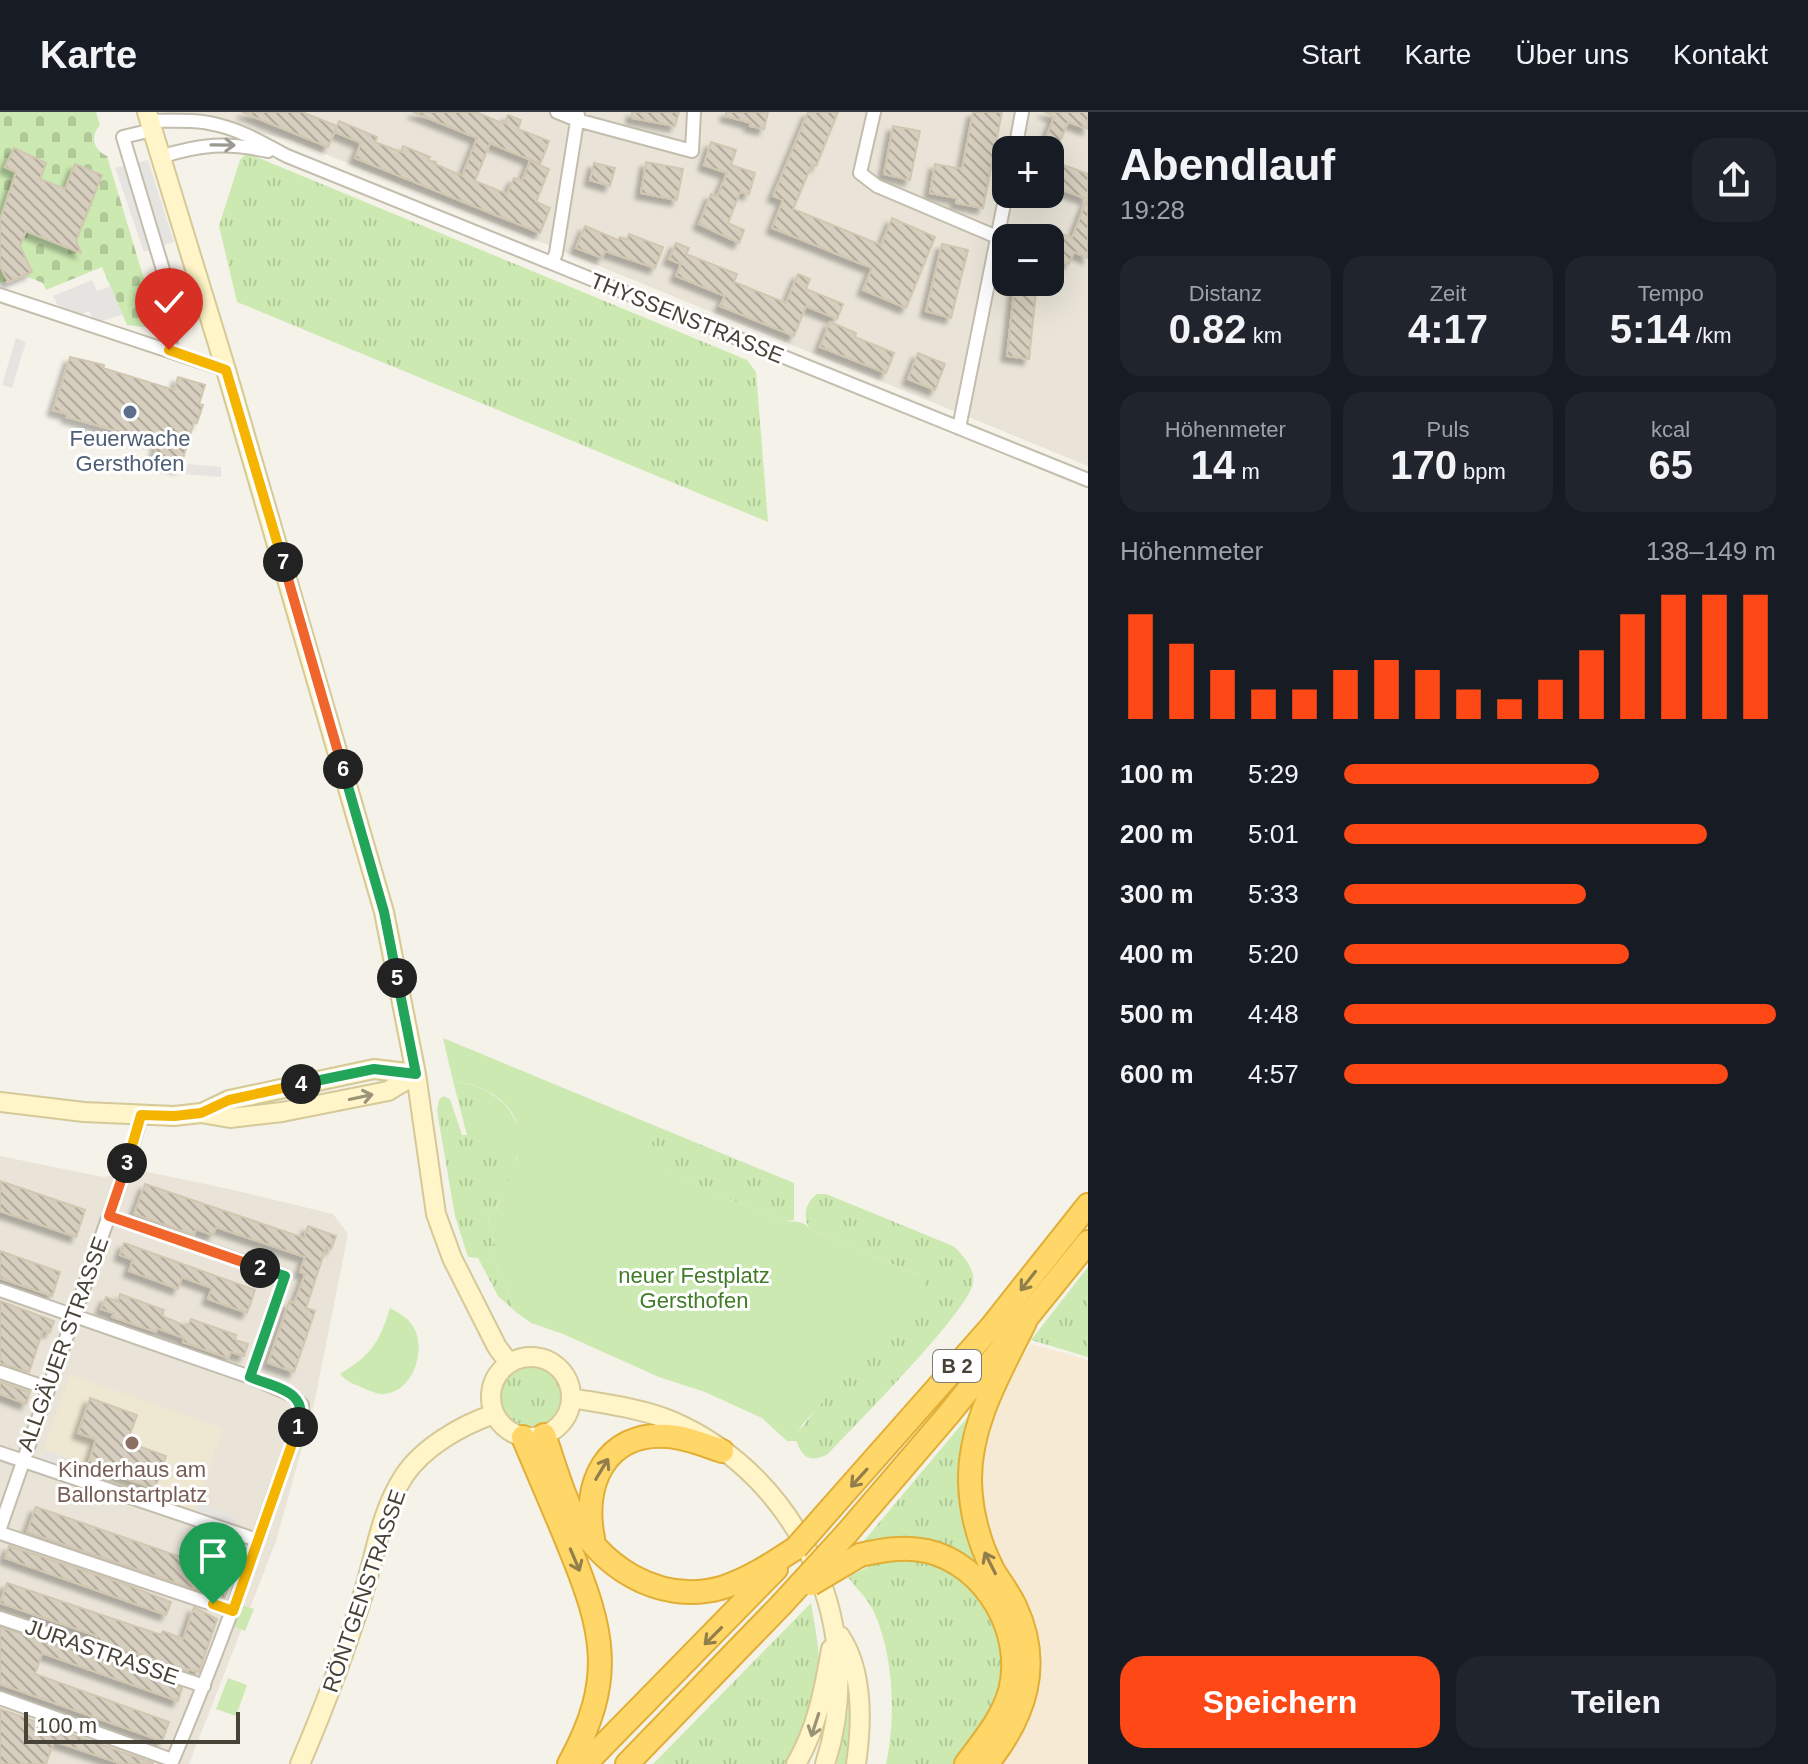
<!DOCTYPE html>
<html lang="de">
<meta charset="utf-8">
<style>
body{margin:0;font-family:Arial,sans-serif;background:#20242c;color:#f1f3f6;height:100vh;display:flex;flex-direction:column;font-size:30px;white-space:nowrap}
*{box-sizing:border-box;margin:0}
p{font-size:26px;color:#9ea1a6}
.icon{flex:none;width:44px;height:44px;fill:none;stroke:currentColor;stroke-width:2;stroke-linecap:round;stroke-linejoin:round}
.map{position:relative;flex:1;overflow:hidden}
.drawer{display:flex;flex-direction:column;background:#171b24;width:720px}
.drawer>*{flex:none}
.tools{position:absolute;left:992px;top:24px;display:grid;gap:16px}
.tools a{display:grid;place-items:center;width:72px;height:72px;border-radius:16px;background:#171b24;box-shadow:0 8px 32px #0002;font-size:40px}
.scale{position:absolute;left:24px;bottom:20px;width:216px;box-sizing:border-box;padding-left:8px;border:4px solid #484337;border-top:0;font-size:22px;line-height:28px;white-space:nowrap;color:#484337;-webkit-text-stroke:6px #fff;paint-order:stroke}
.pin{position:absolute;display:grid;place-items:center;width:68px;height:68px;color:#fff;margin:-82px -34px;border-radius:50% 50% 50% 0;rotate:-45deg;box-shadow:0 0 8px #0007}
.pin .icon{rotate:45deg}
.km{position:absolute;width:40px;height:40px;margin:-20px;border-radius:50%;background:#222;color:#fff;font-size:22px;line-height:40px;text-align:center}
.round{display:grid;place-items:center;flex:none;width:84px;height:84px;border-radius:24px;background:#20242c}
.overview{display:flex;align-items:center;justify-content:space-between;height:136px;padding:0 32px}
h1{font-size:44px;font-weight:700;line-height:60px}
.figures{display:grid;grid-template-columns:repeat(3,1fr);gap:12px;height:136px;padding:8px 32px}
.figures div{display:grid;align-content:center;border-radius:20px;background:#20242c;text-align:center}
.figures b{font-size:40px;font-weight:700}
.figures small{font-size:22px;font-weight:400}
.figures p{font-size:22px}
.chart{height:224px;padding:16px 32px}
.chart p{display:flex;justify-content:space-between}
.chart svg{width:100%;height:144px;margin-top:8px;stroke:#fe4916;stroke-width:6}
.cta{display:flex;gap:16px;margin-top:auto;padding:16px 32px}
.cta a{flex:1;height:92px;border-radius:24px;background:#fe4916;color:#fff;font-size:32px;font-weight:700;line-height:92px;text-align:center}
.cta a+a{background:#20242c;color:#f1f3f6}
ul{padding:0 32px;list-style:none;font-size:26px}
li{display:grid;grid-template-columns:128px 96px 1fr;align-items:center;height:60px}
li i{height:20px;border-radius:10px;background:#fe4916}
header{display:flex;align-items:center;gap:48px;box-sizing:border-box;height:112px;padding:0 40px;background:#171b24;border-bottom:2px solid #363941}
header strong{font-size:38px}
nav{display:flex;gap:44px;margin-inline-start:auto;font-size:28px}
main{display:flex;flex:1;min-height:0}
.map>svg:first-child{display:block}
.residential{fill:#e9e4d7;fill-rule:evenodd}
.commercial{fill:#f6ead4}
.education{fill:#eee8d2}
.grass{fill:url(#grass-tufts)}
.cemetery{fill:url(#cemetery-stones)}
.green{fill:#cce9b1}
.parking{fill:#e6e4e0}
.building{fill:url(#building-back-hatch);stroke:#d1c7b1;stroke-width:2;filter:url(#shadow)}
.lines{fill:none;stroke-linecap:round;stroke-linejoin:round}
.street-casing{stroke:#c3bdae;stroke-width:16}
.secondary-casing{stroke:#d5c998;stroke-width:22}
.highway-casing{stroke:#e1ae36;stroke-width:26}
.street{stroke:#fff;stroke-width:12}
.secondary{stroke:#fff5c8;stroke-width:18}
.highway{stroke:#ffd769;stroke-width:22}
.highway-bridge-casing{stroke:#e1ae36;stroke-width:26;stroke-linecap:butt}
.highway-bridge{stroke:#ffd769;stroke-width:22}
.oneway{stroke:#9a9891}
.oneway2{stroke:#9a9378}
.oneway3{stroke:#917e4b}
.split-1-casing{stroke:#fff;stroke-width:16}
.split-2-casing{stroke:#fff;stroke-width:16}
.split-3-casing{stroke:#fff;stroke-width:16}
.split-4-casing{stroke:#fff;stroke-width:16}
.split-5-casing{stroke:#fff;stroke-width:16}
.split-6-casing{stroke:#fff;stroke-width:16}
.split-7-casing{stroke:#fff;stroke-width:16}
.split-8-casing{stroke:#fff;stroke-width:16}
.split-1{stroke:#f5b400;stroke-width:10}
.split-2{stroke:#22a559;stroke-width:10}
.split-3{stroke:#f0652b;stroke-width:10}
.split-4{stroke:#f5b400;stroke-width:10}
.split-5{stroke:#22a559;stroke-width:10}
.split-6{stroke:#22a559;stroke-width:10}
.split-7{stroke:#f0652b;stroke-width:10}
.split-8{stroke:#f5b400;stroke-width:10}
.service-dot{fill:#5c6f8a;stroke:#fff;stroke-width:3}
.education-dot{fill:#8d6e63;stroke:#fff;stroke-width:3}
.labels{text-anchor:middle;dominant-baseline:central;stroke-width:6;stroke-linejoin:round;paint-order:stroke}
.shield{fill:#fff;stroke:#7f7b73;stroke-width:2}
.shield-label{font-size:20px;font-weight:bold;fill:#484337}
.street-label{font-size:22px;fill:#484337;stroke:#fff}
.service-label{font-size:22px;fill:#4e5e75;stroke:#fff}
.park-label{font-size:22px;fill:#427c28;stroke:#fff}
.education-label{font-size:22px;fill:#785e54;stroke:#fff}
</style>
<header>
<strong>Karte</strong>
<nav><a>Start</a><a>Karte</a><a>Über uns</a><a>Kontakt</a></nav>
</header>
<main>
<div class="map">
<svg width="1088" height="1652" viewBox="0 0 1088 1652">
<defs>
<pattern id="grass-tufts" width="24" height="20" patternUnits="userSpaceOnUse" patternTransform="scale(2)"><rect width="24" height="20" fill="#cce9b1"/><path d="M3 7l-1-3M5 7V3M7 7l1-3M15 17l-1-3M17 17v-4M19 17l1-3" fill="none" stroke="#b1c999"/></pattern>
<pattern id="cemetery-stones" width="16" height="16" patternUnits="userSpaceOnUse" patternTransform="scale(2)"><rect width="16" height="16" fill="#cce9b1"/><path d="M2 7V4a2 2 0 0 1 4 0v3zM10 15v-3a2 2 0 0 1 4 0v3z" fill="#b1c999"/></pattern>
<pattern id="building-back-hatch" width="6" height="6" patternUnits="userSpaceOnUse" patternTransform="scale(2)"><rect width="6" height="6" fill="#d6cebe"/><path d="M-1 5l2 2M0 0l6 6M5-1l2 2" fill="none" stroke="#b0a99b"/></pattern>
<filter id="shadow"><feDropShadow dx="-5.5" dy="5.5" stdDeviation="2" flood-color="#0004"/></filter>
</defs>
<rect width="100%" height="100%" fill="#f5f2e9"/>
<path class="residential" d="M164,0H1088V354L291,28ZM1006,38H1050V82H1006ZM1006,126H1050V170H1006Z
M0,1044L103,1065L143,1059L229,1077L333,1102L348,1122L314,1292L276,1429L189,1652H0Z"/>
<path class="commercial" d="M1031,1232L1088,1248V1652H997L1015,1475L992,1430L981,1394L982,1345L998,1283Z"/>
<path class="education" d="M70,1263L223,1316L194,1399L41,1346Z"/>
<path class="grass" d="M247,41L747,248L756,260L768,410L237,190L219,114L240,48Z
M453,969C493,974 528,1000 517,1045C513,1063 502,1082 495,1099L487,1100L495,1133L493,1144L516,1200L498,1184L478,1146L468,1145L455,1104L437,999L439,988L443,984L450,987L462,1023H467Z
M658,1015L794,1071V1108L785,1109L643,1052Z
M817,1082H826L953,1134C963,1143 975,1156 973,1171C969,1199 854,1314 828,1342C808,1353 800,1343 795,1324L921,1164L809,1117C803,1103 805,1091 817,1082Z
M1088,1155V1245L1031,1228Z
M497 1285a33 33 0 1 1 66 0a33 33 0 1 1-66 0Z
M972,1300L989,1464L971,1454L858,1436Z
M910,1446C921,1449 935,1451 946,1456C993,1477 1016,1543 997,1590C990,1609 967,1634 955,1652H886C896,1605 894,1545 874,1500C868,1487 856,1476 848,1465L868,1455L867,1449Z
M811,1491C817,1527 826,1565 812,1601C805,1618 796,1635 788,1652H653Z
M849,1558L850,1605L847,1652H837L848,1599Z"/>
<path class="cemetery" d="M0,0H96L100,13C90,24 93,38 107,44L159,217L127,213L102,155L46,178L43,171L23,163L0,171Z"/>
<path class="green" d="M443,926L658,1015L644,1052L785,1109C794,1110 804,1108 809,1117L921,1164L924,1169L923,1178L802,1313L796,1324L797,1329H787L762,1306L705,1280L659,1265L563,1222L531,1211L516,1200L493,1144L495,1133L487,1100L496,1098L518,1044L468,1023L478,997L517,1011C507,984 479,972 453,969Z
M390,1196C399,1201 409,1206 414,1216C426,1237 414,1279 385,1282C378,1283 368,1278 361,1275C353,1272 346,1269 340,1262C372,1242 379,1231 390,1196Z
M241,1493L254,1497L245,1519L233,1514Z
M228,1566L247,1573L236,1604L216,1597Z"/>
<path class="parking" d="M148,48L174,130L144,140L115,56Z
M92,168L97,179L111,174L122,203L95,211L89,199L77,204L57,192L53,184Z
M16,226L26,230L12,276L2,273Z
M188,352L221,355V365L184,362Z
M46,1338L77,1349L72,1359L41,1348Z
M199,1391L235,1404L232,1414L195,1401Z"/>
<path class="building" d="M242,0H302L337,14L328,35Z
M413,0H476L504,12L508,3L521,8L518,17L549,29L540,52L490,31L475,69L507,82L514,66L522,69L530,49L549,57L536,90L550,96L540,121L355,46L361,31L335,20L339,9L377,25L375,30L401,40L403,34L430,45L428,48L436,50L435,52L462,64L477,26Z
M632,0H679L675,14L632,6Z
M726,0H768L764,17L750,14L751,11L726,4Z
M808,0H838L816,54L812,52L793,97L881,133L892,106L935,125L906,196L863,178L872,156L772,116L783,88L773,84Z
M973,0H1002L983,96L956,91L957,86L930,81L935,52L962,57Z
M1045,0H1088V17L1068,10L1055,41L1050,39L1042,36L1054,5Z
M893,14L920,19L910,68L884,62Z
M711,30L736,38L731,53L755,61L749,82L740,80L728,111L744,118L739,131L699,112L711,82L717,85L727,61L704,53Z
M14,36L46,51L40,67L65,77L75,52L102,63L76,129L81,141L26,119L20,134L32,160L8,170L0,153V108L16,60L5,55Z
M1050,48L1088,62V146L1074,140L1069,152L1050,144V117L1072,126L1087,87L1050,73Z
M646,50L683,57L677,88L641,81Z
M594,51L615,56L610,74L590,68Z
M585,114L618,128L620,125L627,128L629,122L663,135L655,156L605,139L602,146L576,136Z
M676,131L689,136L686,142L737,162L734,170L786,191L798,162L810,167L806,177L843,192L837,207L806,194L794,224L720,194L725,184L676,164L681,152L669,147Z
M942,132L968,138L951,206L926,199Z
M1015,170H1037L1029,247L1007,244Z
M830,210L856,221L855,225L894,241L886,261L820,235Z
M918,241L945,252L935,278L908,267Z
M70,245L104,253L103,256L174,278L178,265L205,273L199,292L203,293L197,311L194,310L180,356L153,348L158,330L67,305L68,302L53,298Z
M0,1069L85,1098L76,1125L0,1099Z
M145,1072L304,1126L308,1114L336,1124L331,1137L326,1135L306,1196L315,1199L294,1260L268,1251L289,1190L294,1191L305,1162L300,1160L305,1145L216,1115L213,1123L196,1117L194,1123L134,1102Z
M124,1131L255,1178L247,1201L208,1187L212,1176L182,1165L178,1177L129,1159L133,1148L120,1143Z
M0,1139L60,1160L52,1184L0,1166Z
M120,1182L164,1198L162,1204L188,1215L191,1207L236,1223L235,1228L248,1232L244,1244L231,1240L228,1246L183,1230L184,1226L157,1216L156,1220L112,1205L114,1201L101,1197L106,1185L118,1190Z
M0,1189L54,1209L50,1220L43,1218L29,1260L0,1251Z
M0,1270L30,1280L26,1292L0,1282Z
M90,1286L137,1303L127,1330L166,1344L155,1377L88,1353L96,1327L78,1321Z
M36,1395L233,1463L224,1487L27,1420Z
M9,1434L130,1474L171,1490L166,1503L5,1446Z
M7,1471L161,1523L163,1519L183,1527L194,1495L217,1507L199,1560L188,1557V1559L96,1528L97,1524L0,1491Z
M0,1515L182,1576L178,1589L42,1541L35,1562L169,1610L162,1629L0,1572Z
M0,1597L153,1651V1652H122L54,1629L46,1652H0Z"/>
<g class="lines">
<g class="street-casing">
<path id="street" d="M557,0L577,8L692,39L694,0
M874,0L860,61L877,74L997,125
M149,9C172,9 196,7 218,13C243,19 264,32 287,44L1088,368
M152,18L123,25L173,191L175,205L169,238
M1015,38L1022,0
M160,45C201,32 226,30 268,39
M552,151L556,141L578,3
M0,183L226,258
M959,316L1006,82
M109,1104L285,1164L250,1265
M0,1178L250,1265L292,1283L302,1293V1304C260,1421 220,1538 171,1652
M0,1260L47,1276
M0,1341L257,1428
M0,1416L129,1046L141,1003
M0,1421L233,1499
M0,1506L204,1574
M0,1586L172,1648"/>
</g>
<g class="secondary-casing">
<path id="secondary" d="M147,0L226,258L384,800L416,962L436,1102L452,1146L497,1235L509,1251
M0,990L84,1000L174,1004L201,1001L230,1006L282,1000L388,979L416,962
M202,1001L229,988L374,957L416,962
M491 1285a40 40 0 1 1 80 0a40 40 0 1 1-80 0Z
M571,1286C605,1292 640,1296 672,1309C802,1365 869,1519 825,1652
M840,1524C864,1560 862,1611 856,1652
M300,1652C324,1596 346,1538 364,1479C376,1440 381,1399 404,1364C423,1335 462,1313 494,1302
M796,1652C817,1616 824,1578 831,1537"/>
</g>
<g class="highway-casing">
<path id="highway" d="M544,1323C553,1348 560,1374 571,1398C597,1454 659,1493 721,1476C748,1468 773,1451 796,1436
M523,1325C538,1361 554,1397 569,1434C604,1519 616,1567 569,1652
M832,1395L992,1214L1088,1093
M847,1421L948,1303L1088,1130
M593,1426C582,1373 605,1320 667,1324C686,1325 704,1333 722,1339
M860,1443C882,1438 904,1434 927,1439C986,1453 1025,1521 1010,1579C1002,1607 983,1629 966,1652
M585,1652L776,1457
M627,1652L781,1493
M987,1652C1025,1604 1043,1553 1015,1494C1009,1481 1000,1470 993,1458C979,1431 971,1401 970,1370C969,1312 1000,1261 1025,1210"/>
</g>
<use href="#street" class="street"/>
<use href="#secondary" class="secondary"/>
<use href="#highway" class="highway"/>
<g class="highway-bridge-casing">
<path id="highway-bridge" d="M796,1436L832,1395
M811,1472L860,1443
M781,1493L847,1421"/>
</g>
<use href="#highway-bridge" class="highway-bridge"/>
</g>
<defs><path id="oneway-shaft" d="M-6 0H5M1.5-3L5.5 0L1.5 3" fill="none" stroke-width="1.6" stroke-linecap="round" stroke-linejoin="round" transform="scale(2)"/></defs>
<use class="oneway" href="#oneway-shaft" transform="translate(223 33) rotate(1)"/>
<g class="oneway2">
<use href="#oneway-shaft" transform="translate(361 985) rotate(-12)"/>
<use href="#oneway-shaft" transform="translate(815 1613) rotate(108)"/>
</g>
<g class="oneway3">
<use href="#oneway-shaft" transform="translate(1028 1169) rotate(128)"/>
<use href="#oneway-shaft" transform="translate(602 1357) rotate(-59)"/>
<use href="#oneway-shaft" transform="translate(859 1366) rotate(132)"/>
<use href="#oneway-shaft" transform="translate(575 1448) rotate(67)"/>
<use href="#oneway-shaft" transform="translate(990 1451) rotate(-117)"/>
<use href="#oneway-shaft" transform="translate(713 1524) rotate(135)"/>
</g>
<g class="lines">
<g class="split-1-casing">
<path id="split-1" d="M213,1492L233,1499L298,1315"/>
</g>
<g class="split-2-casing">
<path id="split-2" d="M260,1156L285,1164L250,1265C276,1276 311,1279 298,1315"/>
</g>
<g class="split-3-casing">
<path id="split-3" d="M127,1051L109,1104L260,1156"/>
</g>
<g class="split-4-casing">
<path id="split-4" d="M127,1051L141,1003L174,1004L201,1001L229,988L301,972"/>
</g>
<g class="split-5-casing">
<path id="split-5" d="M301,972L374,957L416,962L397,866"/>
</g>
<g class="split-6-casing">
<path id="split-6" d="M343,657L384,800L397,866"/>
</g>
<g class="split-7-casing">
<path id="split-7" d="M283,450L343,657"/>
</g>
<g class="split-8-casing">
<path id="split-8" d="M169,238L226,258L283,450"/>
</g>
<use href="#split-1" class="split-1"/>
<use href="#split-2" class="split-2"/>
<use href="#split-3" class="split-3"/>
<use href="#split-4" class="split-4"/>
<use href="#split-5" class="split-5"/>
<use href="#split-6" class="split-6"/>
<use href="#split-7" class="split-7"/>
<use href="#split-8" class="split-8"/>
</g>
<circle class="service-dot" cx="130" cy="300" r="8"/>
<circle class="education-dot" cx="132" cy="1331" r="8"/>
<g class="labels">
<rect class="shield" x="933" y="1238" width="48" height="32" rx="6"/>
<g class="shield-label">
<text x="957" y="1254">B 2</text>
</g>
<g class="street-label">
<text transform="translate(687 206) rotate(22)">THYSSENSTRASSE</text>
<text transform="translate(63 1232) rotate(-70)">ALLGÄUER STRASSE</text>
<text transform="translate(364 1479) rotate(-71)">RÖNTGENSTRASSE</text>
<text transform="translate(102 1540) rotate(19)">JURASTRASSE</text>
</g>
<g class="service-label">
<text x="130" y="326">Feuerwache<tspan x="130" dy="25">Gersthofen</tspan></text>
</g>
<g class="park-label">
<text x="694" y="1163">neuer Festplatz<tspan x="694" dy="25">Gersthofen</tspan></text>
</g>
<g class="education-label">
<text x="132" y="1357">Kinderhaus am<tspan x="132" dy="25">Ballonstartplatz</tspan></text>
</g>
</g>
</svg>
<div class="tools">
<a>+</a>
<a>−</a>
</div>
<div class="scale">100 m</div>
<div class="pin" style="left:213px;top:1492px;background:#1e9e55"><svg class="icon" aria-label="arrive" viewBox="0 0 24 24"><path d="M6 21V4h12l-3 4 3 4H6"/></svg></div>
<div class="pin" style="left:169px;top:238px;background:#d93025"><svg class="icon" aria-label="check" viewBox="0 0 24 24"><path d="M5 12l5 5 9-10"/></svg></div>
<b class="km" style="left:298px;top:1315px">1</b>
<b class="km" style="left:260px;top:1156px">2</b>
<b class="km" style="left:127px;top:1051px">3</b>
<b class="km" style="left:301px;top:972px">4</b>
<b class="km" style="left:397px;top:866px">5</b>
<b class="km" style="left:343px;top:657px">6</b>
<b class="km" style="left:283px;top:450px">7</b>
</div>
<section class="drawer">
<div class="overview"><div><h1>Abendlauf</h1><p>19:28</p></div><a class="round"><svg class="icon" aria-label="share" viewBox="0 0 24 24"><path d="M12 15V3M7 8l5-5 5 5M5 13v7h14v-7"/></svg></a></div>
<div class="figures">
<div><p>Distanz</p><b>0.82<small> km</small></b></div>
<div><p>Zeit</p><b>4:17</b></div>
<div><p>Tempo</p><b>5:14<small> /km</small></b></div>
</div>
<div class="figures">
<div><p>Höhenmeter</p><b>14<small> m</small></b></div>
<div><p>Puls</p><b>170<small> bpm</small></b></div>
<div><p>kcal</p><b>65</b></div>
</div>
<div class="chart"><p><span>Höhenmeter</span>138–149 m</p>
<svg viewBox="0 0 160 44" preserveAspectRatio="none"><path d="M5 44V12M15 44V21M25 44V29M35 44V35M45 44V35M55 44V29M65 44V26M75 44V29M85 44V35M95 44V38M105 44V32M115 44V23M125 44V12M135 44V6M145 44V6M155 44V6"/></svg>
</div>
<ul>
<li><b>100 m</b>5:29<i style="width:59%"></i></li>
<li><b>200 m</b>5:01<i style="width:84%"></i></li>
<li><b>300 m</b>5:33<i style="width:56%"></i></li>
<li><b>400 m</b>5:20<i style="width:66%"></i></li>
<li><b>500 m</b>4:48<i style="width:100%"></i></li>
<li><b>600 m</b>4:57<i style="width:89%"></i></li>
</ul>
<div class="cta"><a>Speichern</a><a>Teilen</a></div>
</section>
</main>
